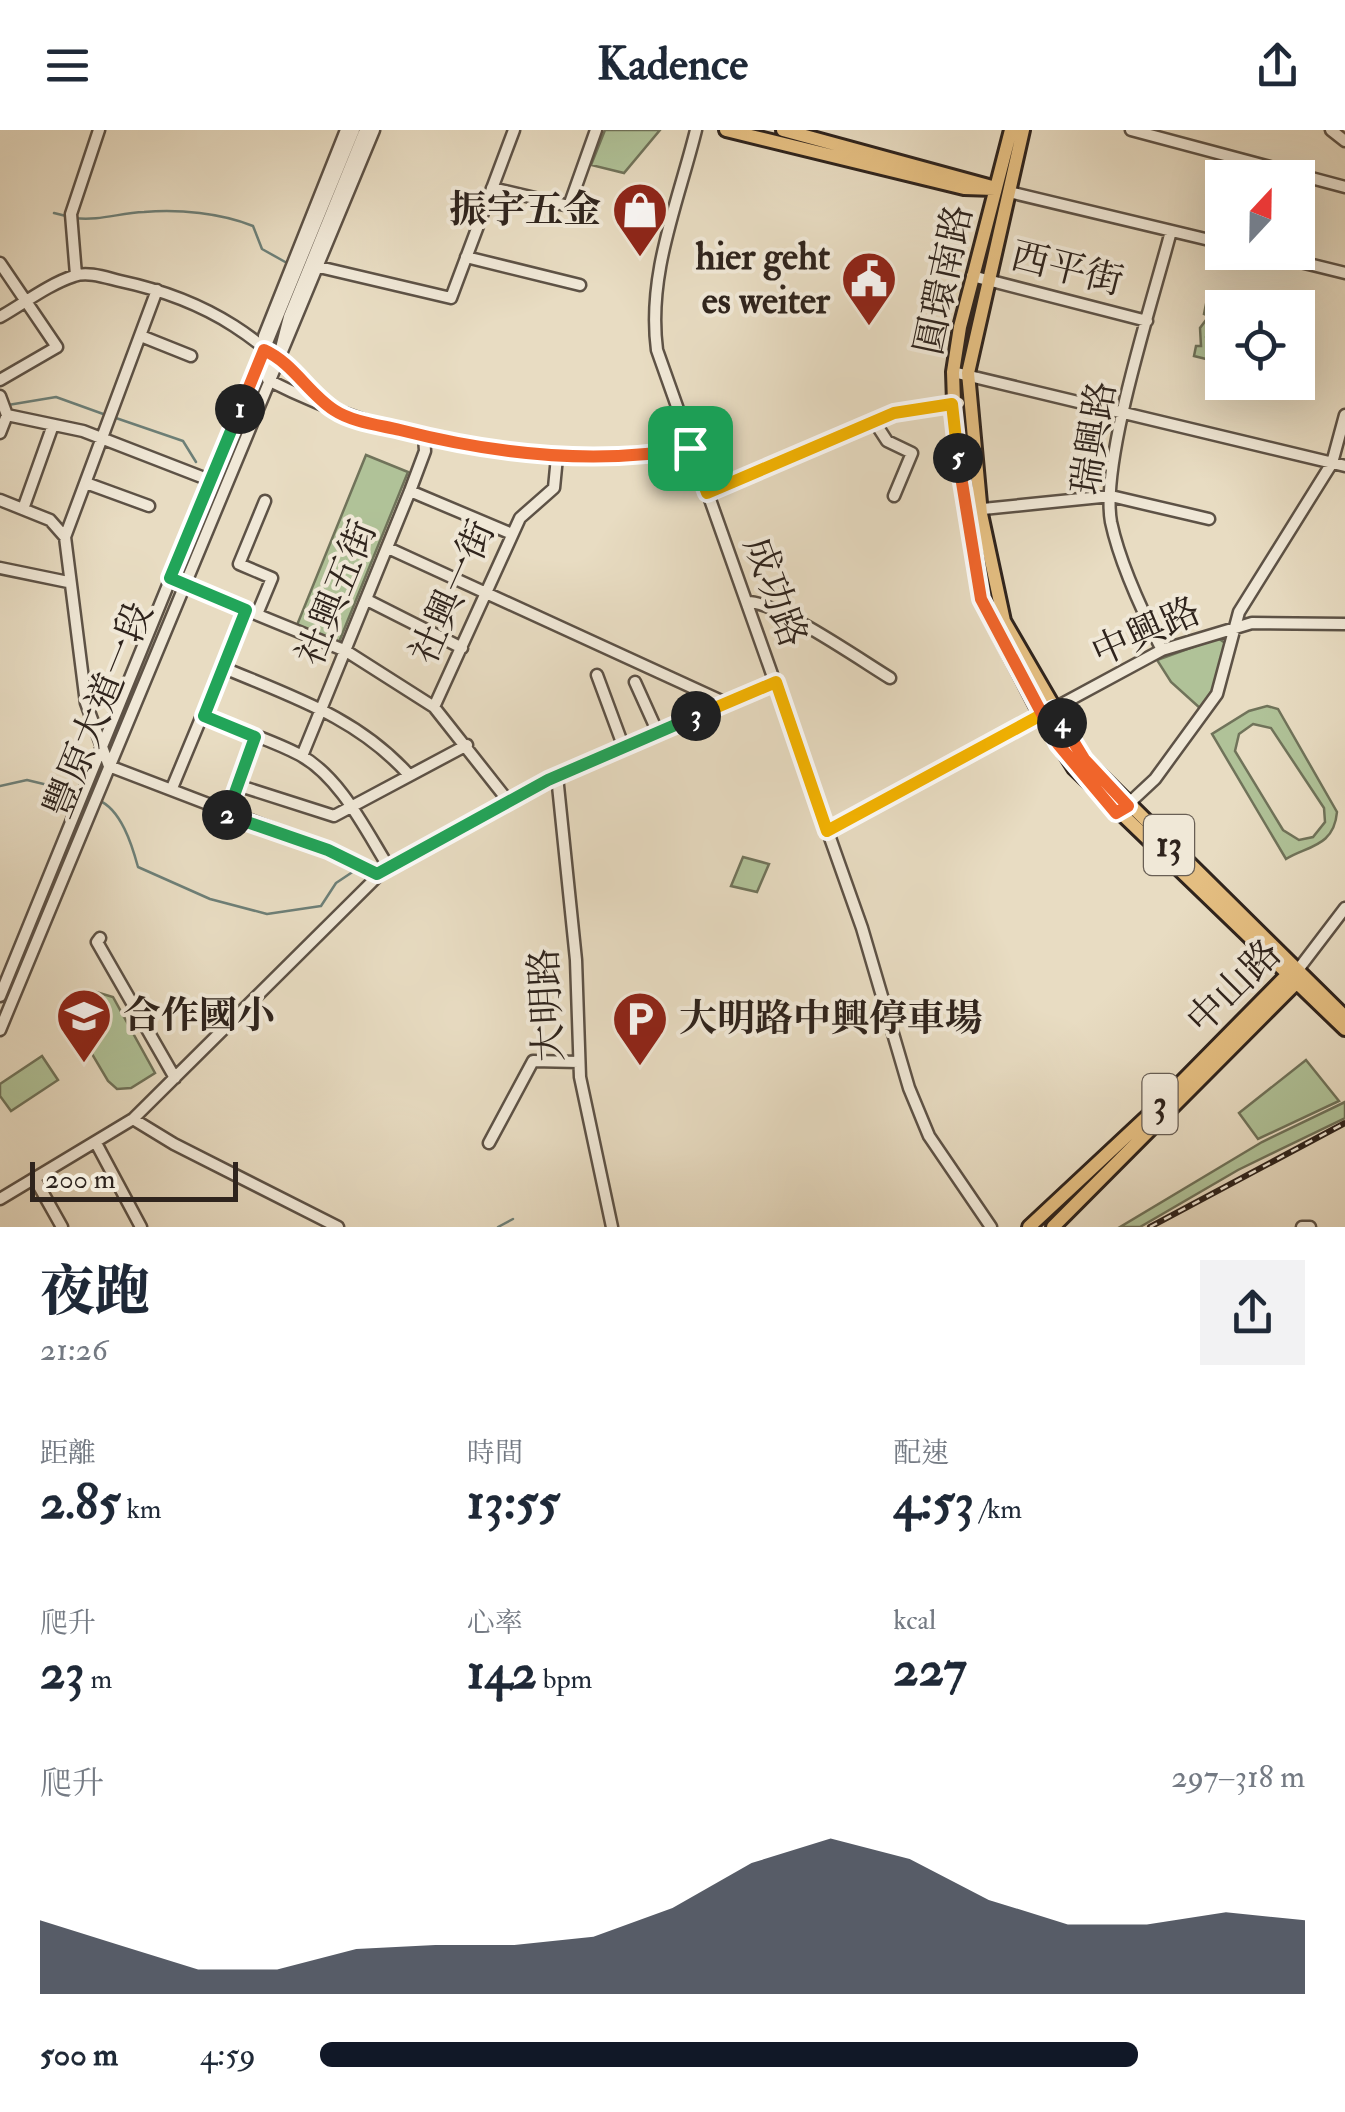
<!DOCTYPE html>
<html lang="zh-TW">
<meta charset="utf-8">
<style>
body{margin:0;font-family:"IM FELL Double Pica","Noto Serif TC",serif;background:#f2f2f3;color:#1f2937;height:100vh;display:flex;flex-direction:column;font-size:38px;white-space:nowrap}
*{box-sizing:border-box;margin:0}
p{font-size:32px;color:#747a83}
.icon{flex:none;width:55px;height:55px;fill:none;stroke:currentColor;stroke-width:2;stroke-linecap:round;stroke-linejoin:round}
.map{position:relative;height:1097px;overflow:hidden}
.sheet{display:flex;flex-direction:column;background:#fff;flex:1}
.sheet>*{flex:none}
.needle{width:65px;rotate:22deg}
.buttons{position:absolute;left:1205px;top:30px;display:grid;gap:20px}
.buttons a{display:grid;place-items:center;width:110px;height:110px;border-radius:0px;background:#fff;box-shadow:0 10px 40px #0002;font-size:50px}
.scale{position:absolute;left:30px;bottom:25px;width:208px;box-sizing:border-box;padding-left:10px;border:5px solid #2f241d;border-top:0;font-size:28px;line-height:35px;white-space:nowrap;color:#2f241d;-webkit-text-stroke:8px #f0e8d7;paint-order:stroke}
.pin{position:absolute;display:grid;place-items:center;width:85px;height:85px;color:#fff;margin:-42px;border-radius:20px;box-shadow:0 5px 15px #0006}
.km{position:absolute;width:50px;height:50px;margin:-25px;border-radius:50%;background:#222;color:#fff;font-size:28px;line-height:50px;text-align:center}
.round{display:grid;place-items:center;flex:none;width:105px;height:105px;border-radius:0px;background:#f2f2f3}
.head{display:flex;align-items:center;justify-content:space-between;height:170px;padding:0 40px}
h1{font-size:55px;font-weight:800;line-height:75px}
.stats{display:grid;grid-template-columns:repeat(3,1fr);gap:15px;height:170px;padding:10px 40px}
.stats div{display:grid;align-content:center}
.stats b{font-size:50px;font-weight:800}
.stats small{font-size:28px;font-weight:400}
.stats p{font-size:28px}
.chart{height:280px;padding:20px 40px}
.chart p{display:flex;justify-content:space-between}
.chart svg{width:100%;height:180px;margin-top:10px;fill:#111827;opacity:.7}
ul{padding:0 40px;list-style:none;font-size:32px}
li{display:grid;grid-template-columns:160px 120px 1fr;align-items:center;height:75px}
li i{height:25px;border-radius:12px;background:#111827}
header{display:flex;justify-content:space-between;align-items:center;height:130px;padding:0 40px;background:#fff;font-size:45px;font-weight:800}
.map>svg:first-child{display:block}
.green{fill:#b0c298;stroke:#70735a;stroke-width:2.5;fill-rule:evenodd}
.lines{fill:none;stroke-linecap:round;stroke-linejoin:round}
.stream{stroke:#6d7f77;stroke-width:2.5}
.minor-casing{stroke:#5d5246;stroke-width:15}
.major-casing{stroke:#2f241d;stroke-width:18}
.minor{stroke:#f0e8d7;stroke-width:10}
.major{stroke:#e4be81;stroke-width:12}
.rail-casing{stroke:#2f241d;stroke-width:6}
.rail{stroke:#f0e8d7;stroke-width:2.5;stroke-dasharray:8;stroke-linecap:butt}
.split-1-casing{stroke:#fff;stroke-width:20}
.split-2-casing{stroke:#fff;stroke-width:20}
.split-3-casing{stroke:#fff;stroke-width:20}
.split-4-casing{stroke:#fff;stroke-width:20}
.split-5-casing{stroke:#fff;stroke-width:20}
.split-6-casing{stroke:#fff;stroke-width:20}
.split-1{stroke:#f0652b;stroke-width:12}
.split-2{stroke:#22a559;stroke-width:12}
.split-3{stroke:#22a559;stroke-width:12}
.split-4{stroke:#f5b400;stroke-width:12}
.split-5{stroke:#f0652b;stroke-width:12}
.split-6{stroke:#f5b400;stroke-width:12}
.labels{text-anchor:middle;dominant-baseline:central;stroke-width:8;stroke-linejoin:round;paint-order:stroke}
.shield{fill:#f0e8d7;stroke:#695f55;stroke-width:2.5}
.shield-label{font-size:35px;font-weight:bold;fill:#2f241d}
.poi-label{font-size:38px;font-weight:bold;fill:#2f241d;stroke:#f0e8d7;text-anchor:end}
.street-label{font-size:38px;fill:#2f241d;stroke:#f0e8d7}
</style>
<header><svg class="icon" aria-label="menu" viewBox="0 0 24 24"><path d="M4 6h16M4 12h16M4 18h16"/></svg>Kadence<svg class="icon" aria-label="share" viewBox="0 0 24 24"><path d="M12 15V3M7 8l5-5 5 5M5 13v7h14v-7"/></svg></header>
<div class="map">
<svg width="1345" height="1097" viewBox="0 0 1345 1097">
<rect width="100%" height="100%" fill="#e8dcc2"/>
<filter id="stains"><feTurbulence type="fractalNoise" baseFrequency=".002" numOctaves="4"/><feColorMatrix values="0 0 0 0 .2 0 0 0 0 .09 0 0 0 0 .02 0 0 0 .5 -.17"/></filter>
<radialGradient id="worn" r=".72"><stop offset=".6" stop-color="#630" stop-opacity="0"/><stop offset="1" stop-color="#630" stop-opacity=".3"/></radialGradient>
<path class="green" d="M605,0H660L624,43L591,35Z
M1206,174L1222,178V190L1212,194L1206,207L1211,218L1222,222V233L1194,226L1196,216H1201L1200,198L1209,186L1204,184Z
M366,325L408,342L339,512L297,495Z
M1218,508L1225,513L1213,559L1201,579L1171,552L1157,530Z
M1267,576L1278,579L1337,682C1334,717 1307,716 1286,729L1212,604L1249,581ZM1253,594L1271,598L1324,678L1325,692L1313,707L1299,710L1283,700L1235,621L1239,604Z
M743,727L769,734L757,762L731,756Z
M96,862L113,867L155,943L131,958L117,959L108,951L63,875Z
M42,926L58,950L11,981L0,966V954Z
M1306,930L1339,971L1258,1009L1239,983Z
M1345,972V988L1238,1040L1140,1097H1120L1262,1012Z"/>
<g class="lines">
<path class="stream" d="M54,83L66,86
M74,88C100,91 119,83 144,82C179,79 221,83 253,96L262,119L287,133
M8,275L56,267L106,285
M113,287L183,311L196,332
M0,656L27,650L81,663
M98,670C121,679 132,715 138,737L210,769L267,784L321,776L336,753L354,741
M498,1097L513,1089"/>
<g class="minor-casing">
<path id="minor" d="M346,0L264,206L268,250C394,314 550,343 690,318
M696,0C678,73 647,144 657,220L862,798L909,958L929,1006L991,1097
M1131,0L1345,57
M1331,0L1345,11
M492,58L569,76L596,0
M1009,62L1222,113
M1260,122L1345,143
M466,127L580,155
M0,133L57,217L0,250
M319,137L451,168L514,0
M76,145L71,84L99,0
M972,146L1147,191
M0,187C23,174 49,154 74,146C88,141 107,148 120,151C214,171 260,209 327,275
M141,206L191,226
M279,226L289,187L365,0
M953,242L1345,336
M0,266L7,285L0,303
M7,285L83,301L212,351
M874,291L887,311L912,323L894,366
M86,353L149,376
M410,361L512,404
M707,363L894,283L959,273
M0,370L50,390L65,407L86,573L109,636L328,720L377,744
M23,379L53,295
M973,380L1111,366L1209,389
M65,407L157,160
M388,418L726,573
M0,438L68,452
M180,453L346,521L434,577L509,672
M367,470L462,518
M747,472C774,470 862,531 890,548
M257,484L272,448L239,434L265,371
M1162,520C1142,481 1120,434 1111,392C1100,331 1154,167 1171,101
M224,538C293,567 358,588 409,645
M597,545L624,618
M635,552L658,603
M434,577L520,388L554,358L557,327
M204,586C235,599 270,609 300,625C340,647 365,699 388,736
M302,626L410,361L425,321L424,306
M557,646L576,830L580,947L612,1097
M237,655L334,686L467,615
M172,658L246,480
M1125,677L1155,649L1217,564L1239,482L1332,333L1345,285
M226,684L255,607
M827,701L1162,520L1252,493L1345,494
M100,808L97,812L175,948
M1297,841L1345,778
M0,866L354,0
M0,900L374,0
M133,989L174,1014L338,1097
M96,1013L141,1097
M489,1013L533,931L579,932
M35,1049L62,1097
M0,1069L133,989L388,736L548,650L776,552
M1302,1097H1310"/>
</g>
<g class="major-casing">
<path id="major" d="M726,0L964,58L995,59
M783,0L992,57
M1011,0L960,197L953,242L955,303L981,469L1041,585L1074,638L1345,899
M1023,0L968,243L981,384L1004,491L1084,629L1345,887
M1029,1097L1150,984L1290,842
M1053,1097L1295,854"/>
</g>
<use href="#minor" class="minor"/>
<use href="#major" class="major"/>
<g class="rail-casing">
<path id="rail" d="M1150,1097L1345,993"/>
</g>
<use href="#rail" class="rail"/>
</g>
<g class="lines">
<g class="split-1-casing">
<path id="split-1" d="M240,279L264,220C293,233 308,263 334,280C352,292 379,295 400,300C494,324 593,336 690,318"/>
</g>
<g class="split-2-casing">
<path id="split-2" d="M227,685L255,607L204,586L246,480L170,448L240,279"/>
</g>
<g class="split-3-casing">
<path id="split-3" d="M227,685L328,720L377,744L548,650L696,586"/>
</g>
<g class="split-4-casing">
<path id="split-4" d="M696,586L776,552L827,701L1041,585L1054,579L1062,593"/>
</g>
<g class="split-5-casing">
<path id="split-5" d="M958,328L981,469L1058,614L1116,683L1128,676L1084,629L1062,593"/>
</g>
<g class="split-6-casing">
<path id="split-6" d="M690,318L707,363L894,283L952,274L958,328"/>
</g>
<use href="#split-1" class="split-1"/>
<use href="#split-2" class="split-2"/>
<use href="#split-3" class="split-3"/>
<use href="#split-4" class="split-4"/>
<use href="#split-5" class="split-5"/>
<use href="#split-6" class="split-6"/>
</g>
<defs>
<g id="shop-pin" transform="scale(2.875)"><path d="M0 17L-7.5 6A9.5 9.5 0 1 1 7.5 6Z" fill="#8f2418" stroke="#f0e8d7"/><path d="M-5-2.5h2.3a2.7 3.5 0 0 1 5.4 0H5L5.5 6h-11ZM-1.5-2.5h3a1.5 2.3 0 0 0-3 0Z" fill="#fff"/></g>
<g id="civic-pin" transform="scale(2.875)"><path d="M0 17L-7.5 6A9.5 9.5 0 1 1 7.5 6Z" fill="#8f2418" stroke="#f0e8d7"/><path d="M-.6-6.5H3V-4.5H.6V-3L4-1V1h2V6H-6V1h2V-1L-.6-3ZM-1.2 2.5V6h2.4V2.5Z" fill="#fff"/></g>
<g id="school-pin" transform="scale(2.875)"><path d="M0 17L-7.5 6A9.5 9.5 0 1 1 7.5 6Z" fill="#8f2418" stroke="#f0e8d7"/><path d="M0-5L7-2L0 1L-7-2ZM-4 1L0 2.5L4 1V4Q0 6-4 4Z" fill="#fff"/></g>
<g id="parking-pin" transform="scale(2.875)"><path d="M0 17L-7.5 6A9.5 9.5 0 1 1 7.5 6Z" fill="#8f2418" stroke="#f0e8d7"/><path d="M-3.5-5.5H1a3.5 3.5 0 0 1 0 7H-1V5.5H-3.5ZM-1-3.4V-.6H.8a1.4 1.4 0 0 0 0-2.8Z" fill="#fff"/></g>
</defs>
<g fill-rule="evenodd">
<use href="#shop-pin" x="640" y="80"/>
<use href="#civic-pin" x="869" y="149"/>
<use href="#school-pin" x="84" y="886"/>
<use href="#parking-pin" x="640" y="889"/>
</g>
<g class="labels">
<g class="shield">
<rect x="1144" y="685" width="50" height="60" rx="8"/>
<rect x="1142.5" y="944" width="35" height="60" rx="8"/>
</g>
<g class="shield-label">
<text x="1169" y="715">13</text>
<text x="1160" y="974">3</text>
</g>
<g class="poi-label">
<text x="601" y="80">振宇五金</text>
<text x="830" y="127">hier geht<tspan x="830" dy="44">es weiter</tspan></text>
<text x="123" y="886" text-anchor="start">合作國小</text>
<text x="679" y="889" text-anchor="start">大明路中興停車場</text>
</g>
<g class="street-label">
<text transform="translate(1067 139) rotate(14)">西平街</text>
<text transform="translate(944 150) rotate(-78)">圓環南路</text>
<text transform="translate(1094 308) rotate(-81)">瑞興路</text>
<text transform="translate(453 462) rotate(-66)">社興一街</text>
<text transform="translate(775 462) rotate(70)">成功路</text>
<text transform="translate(337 463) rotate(-68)">社興五街</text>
<text transform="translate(1146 502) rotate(-24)">中興路</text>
<text transform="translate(99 580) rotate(-68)">豐原大道一段</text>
<text transform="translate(1234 857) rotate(-45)">中山路</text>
<text transform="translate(547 875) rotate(-93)">大明路</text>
</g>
</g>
<rect width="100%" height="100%" filter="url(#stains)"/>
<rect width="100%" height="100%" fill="url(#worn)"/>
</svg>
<div class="buttons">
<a><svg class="needle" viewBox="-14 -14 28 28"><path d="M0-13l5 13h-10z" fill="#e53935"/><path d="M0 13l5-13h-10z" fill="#747a83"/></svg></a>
<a><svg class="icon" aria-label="locate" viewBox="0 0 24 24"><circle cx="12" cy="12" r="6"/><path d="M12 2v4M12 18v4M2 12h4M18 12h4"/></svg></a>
</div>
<div class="scale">200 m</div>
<div class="pin" style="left:690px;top:318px;background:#1e9e55"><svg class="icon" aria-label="arrive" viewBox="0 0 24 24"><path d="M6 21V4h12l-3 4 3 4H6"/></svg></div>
<b class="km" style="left:240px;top:279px">1</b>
<b class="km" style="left:227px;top:685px">2</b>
<b class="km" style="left:696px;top:586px">3</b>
<b class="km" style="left:1062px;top:593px">4</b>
<b class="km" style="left:958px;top:328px">5</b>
</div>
<section class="sheet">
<div class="head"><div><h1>夜跑</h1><p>21:26</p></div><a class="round"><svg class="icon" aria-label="share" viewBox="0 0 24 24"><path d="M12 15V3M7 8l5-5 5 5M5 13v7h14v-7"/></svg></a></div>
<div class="stats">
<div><p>距離</p><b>2.85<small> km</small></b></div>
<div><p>時間</p><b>13:55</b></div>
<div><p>配速</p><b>4:53<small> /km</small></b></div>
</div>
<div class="stats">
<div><p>爬升</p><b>23<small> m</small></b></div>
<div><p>心率</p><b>142<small> bpm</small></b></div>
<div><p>kcal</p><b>227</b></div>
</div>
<div class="chart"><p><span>爬升</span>297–318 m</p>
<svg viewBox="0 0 160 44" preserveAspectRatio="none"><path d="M0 44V26L10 32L20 38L30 38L40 33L50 32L60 32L70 30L80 23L90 12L100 6L110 11L120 21L130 27L140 27L150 24L160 26V44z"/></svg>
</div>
<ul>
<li><b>500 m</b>4:59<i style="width:83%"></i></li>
</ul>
</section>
